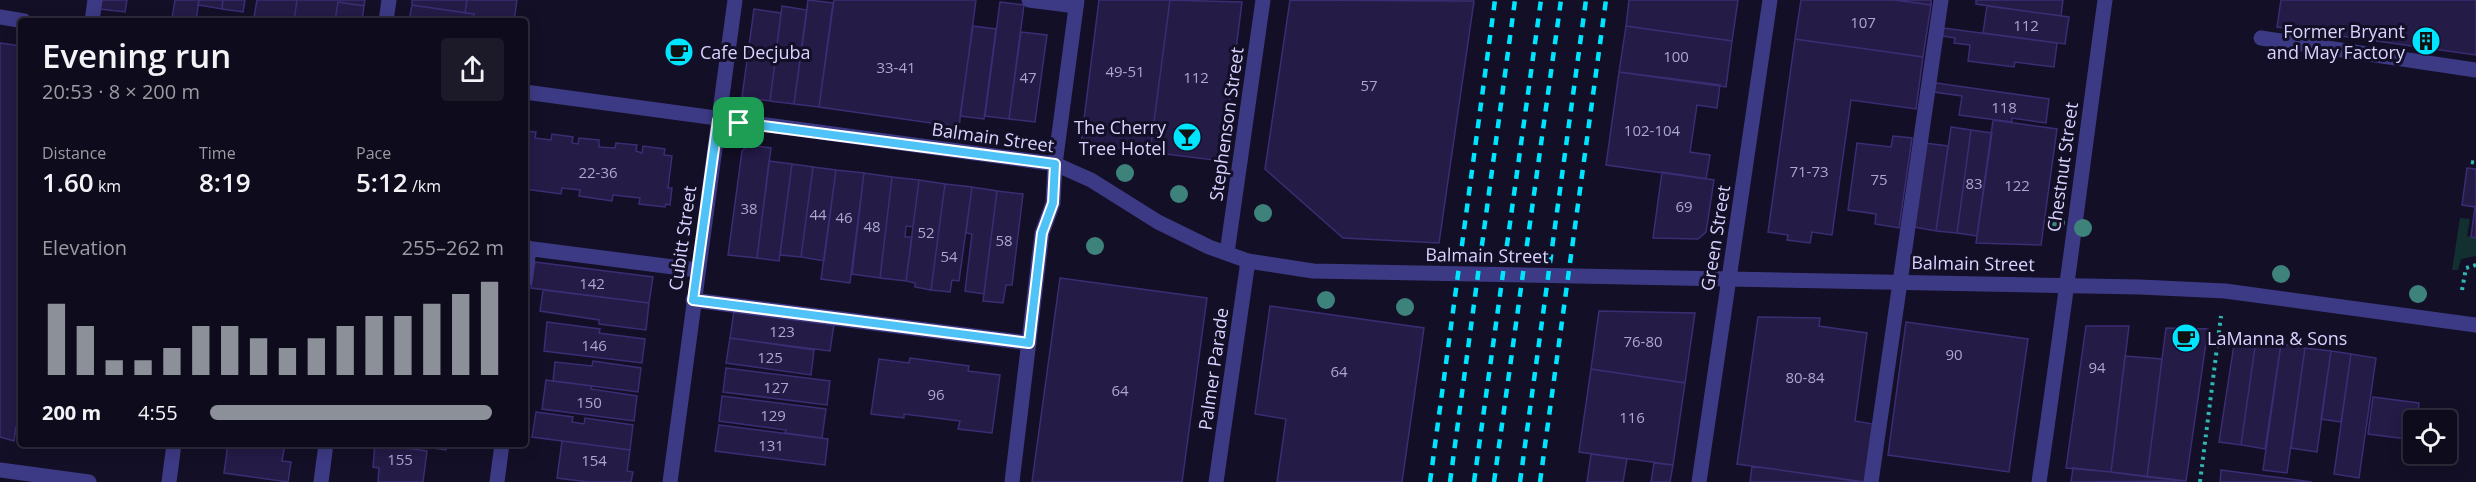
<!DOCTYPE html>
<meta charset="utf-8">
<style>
body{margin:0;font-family:"Open Sans",sans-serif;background:#1c1929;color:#f1f3f6;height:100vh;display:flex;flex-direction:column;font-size:22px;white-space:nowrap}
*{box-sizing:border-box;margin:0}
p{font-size:20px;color:#9b9ba3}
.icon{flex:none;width:33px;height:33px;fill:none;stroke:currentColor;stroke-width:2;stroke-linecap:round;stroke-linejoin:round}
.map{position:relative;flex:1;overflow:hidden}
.side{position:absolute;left:18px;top:18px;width:510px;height:429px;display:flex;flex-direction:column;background:#0e0b1c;border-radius:6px;box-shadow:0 3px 15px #0003,0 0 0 2px #2e2b3b}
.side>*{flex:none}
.tools{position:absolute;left:2403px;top:410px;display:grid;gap:12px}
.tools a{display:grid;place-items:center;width:54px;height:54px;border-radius:6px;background:#0e0b1c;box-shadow:0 3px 15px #0003,0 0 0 2px #2e2b3b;font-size:30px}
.pin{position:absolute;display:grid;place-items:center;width:51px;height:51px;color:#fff;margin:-26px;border-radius:12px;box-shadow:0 3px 9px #0006}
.round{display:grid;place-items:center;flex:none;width:63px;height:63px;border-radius:6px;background:#1c1929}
.overview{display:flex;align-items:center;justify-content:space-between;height:102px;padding:0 24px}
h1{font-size:33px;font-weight:600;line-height:45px}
.figures{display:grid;grid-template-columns:repeat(3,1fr);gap:9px;height:102px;padding:6px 24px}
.figures div{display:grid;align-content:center}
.figures b{font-size:26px;font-weight:600}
.figures small{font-size:16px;font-weight:400}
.figures p{font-size:16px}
.chart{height:168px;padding:12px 24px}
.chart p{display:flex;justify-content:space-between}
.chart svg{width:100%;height:108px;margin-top:6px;stroke:#8c9099;stroke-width:6}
ul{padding:0 24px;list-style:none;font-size:20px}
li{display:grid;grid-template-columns:96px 72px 1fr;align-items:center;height:45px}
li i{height:15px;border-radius:8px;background:#8c9099}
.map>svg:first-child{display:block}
.green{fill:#12302f}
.building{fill:#241b47;stroke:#3b2d73;stroke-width:1.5}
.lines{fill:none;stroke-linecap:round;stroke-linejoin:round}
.path{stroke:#2fb8b0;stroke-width:4;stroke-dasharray:3 4.5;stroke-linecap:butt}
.service{stroke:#3d3a85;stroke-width:15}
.minor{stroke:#3d3a85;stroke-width:15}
.tertiary{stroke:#3d3a85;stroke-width:15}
.rail{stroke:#00e5ff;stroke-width:4.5;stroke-dasharray:9 8;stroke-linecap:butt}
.tree{fill:#3d827b}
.route-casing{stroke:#fff;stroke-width:12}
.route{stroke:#4fc3f7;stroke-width:8}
.labels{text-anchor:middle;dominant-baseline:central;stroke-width:6;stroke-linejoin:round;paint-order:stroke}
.number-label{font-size:15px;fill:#aca6d1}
.poi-label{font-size:18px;fill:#d9d4ff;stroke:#130f26;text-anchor:end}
.street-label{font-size:18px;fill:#d9d4ff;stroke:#130f26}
</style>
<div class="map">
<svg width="2476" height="482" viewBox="0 0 2476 482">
<rect width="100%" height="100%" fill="#130f26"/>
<path class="green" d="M2460,218L2470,219L2467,236L2476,238V256L2461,259L2458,270H2452Z"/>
<path class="building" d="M101,0H127L125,12L100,9Z
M175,0H199L196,21L172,18Z
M199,0H223L222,9L198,5Z
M223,0H245L243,12L222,9Z
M257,0H297L294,21L254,17Z
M297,0H365L364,6L338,2L335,21H294Z
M412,0H467L465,13L412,5Z
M467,0H517L514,21H473L474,14L465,13Z
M808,0L833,3L819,107L794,104Z
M834,0H976L959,127L819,107Z
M1099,0H1170L1150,152L1081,143Z
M1170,0L1242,2L1222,161L1150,152Z
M1290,0L1474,1L1439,243L1343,238L1265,169Z
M1629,0H1738L1732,41L1626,26Z
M1801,0H1894L1931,5L1923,57L1795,39Z
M1894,0H1931V5Z
M1976,0H2063L2061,16L1976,4Z
M2281,0H2476V55L2277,27Z
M338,2L364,6L362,21H335Z
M1000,2L1024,5L1009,119L985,116Z
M412,5L474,14L473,21H409Z
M782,6L807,10L794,104L770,101Z
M1987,6L2069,17L2065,44L1983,33Z
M754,9L781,13L770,101L742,97Z
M973,26L996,29L984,119L960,116Z
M1626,26L1732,41L1726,87L1619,72Z
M1943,28L2057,43L2054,67L2015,62L2014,67L1968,61L1970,45L1954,43L1955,38L1943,36Z
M1021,32L1047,35L1035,122L1009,119Z
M1795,39L1923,57L1916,109L1851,100L1832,235L1812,232L1810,243L1787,240L1788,235L1768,232Z
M0,43L21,46V297L17,324L21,325V428L16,427L14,441L0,437Z
M1619,72L1720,85L1717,108L1697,105L1690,152L1710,155L1706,179L1606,165Z
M1936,83L2049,99L2046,123L2012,118V122L1959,115L1962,96L1934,92Z
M1993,120L2057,129L2041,245L1976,243Z
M1951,127L1971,130L1957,233L1936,231Z
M1971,130L1992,133L1977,236L1957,233Z
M525,131L536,132L535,138L551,140L552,134L573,137L572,143L578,144L579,138L599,140V147L615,148L616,143L637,145L636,151L642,153L643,146L665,149L664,155L672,156L668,188H672L670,205L666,204L665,207L639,204L640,198L613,195L612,201L579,196L580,190L562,188L561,194L525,189Z
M1893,136L1912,138L1899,228L1875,224L1876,214L1848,210L1857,143L1891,147Z
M1925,143L1948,146L1936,231L1913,227Z
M748,145L771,148L757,258L728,255L742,151Z
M769,161L792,164L779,261L757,258Z
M792,164L813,167L801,257L780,255Z
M813,167L836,170L824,261L801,257Z
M2467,168L2476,169V238L2471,237L2475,207L2462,205Z
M836,170L864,173L850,283L821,279Z
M1662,172L1714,180L1706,232L1698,239L1653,238Z
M864,173L892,177L880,278L852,274Z
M892,177L919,180L913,227L906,226L905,237H912L906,281L880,278Z
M919,180L945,184L931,290L915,287V283L906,281Z
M945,184L972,187L959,281L952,280L950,292L931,290Z
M972,187L997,191L984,294L965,291L972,234L966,233Z
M997,191L1023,194L1012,285H1006L1003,303L983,301Z
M535,262L653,277L649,303L531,288Z
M1060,278L1207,298L1182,482H1032Z
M543,290L649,303L646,330L599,324V320L540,311Z
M1270,306L1424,328L1402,482H1277L1286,419L1255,414Z
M734,311L834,324L830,351L730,338Z
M1599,311L1695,313L1685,383L1591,369Z
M1758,317L1820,318L1819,326L1867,333L1855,421L1873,424L1865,482L1737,464Z
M547,322L600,329L599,333L645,339L642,363L544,351Z
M1906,322L2028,339L2009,472L1888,455Z
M2086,326H2129L2111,472L2066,468Z
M2166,328L2208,329L2186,481L2147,477Z
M730,338L814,350L811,375L726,363Z
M2235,338L2256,340L2241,445L2219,442Z
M2256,340L2281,344L2265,449L2241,445Z
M2281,344L2305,348L2287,473L2263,470Z
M2305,348L2331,351L2317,452L2291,448Z
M2331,351L2351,354L2341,422L2321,419Z
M2351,354L2376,358L2359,478L2334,474Z
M2125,356L2162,359L2147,477L2111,472Z
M910,358L969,366L968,371L1000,375L992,433L958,429L960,421L904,414V418L871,414L879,359L909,363Z
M593,361L641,368L638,392L553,381L555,362L592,366Z
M726,368L830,381L827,405L723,392Z
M1591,369L1685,383L1673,465L1579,452Z
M546,380L592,386L591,389L637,396L634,421L542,409Z
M722,396L826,409L822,438L785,433L786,430L719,421Z
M2373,397L2419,403L2417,420H2414V440L2368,434Z
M536,412L573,417L572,422L584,424L585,418L633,425L630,450L532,437Z
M719,425L828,439L825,465L715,451Z
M562,441L630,450L627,471L633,472L631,482H588L557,478Z
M228,444H285L282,461L291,462L288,482L224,473Z
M375,444L427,451L423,482H378L379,468L373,467Z
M404,444H447L446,450Z
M1591,454L1627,459L1623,482H1587Z
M1654,463L1673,465L1670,482H1651Z
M1752,466L1861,482H1750Z
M2073,468L2111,472L2186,481L2071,482Z
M2221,470L2312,482H2220Z"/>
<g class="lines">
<path class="path" d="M2471,162L2476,163
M2462,290L2466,268L2476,265
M2200,482L2221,316"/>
<path class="service" d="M1029,0L1076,6
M92,21L95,0
M2261,38L2476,70
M525,248L697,270
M525,280L529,248
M693,300L1029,343
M169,482L174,444
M497,482L502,444
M1871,482L1941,0"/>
<path class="minor" d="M386,21L389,0
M1227,253L1263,0
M0,470L89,482
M321,482L326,444
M670,482L735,0
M1012,482L1042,233L1053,203L1055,164L1077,0
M1216,482L1248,261
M1699,482L1770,0
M2039,482C2063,321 2083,161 2105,0"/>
<path class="tertiary" d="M0,17L24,21
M525,92L1055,164L1091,180L1158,222L1209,247L1248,261L1313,271L2140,287L2225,291L2476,325"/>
<path class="rail" d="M1430,482L1495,0
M1450,482L1515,0
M1474,482L1541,0
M1494,482L1561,0
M1520,482L1586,0
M1540,482L1606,0"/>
</g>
<g class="tree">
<circle cx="1125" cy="173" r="9"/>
<circle cx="1179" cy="194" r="9"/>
<circle cx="1263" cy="213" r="9"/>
<circle cx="2056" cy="222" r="9"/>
<circle cx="2083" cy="228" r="9"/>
<circle cx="1095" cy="246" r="9"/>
<circle cx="2281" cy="274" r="9"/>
<circle cx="2418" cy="294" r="9"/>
<circle cx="1326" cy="300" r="9"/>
<circle cx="1405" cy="307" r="9"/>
</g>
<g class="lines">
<g class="route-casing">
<path id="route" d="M718,120L1055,164L1053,203L1042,233L1029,343L693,300Z"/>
</g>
<use href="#route" class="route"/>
</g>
<defs>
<g id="building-disc" transform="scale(1.5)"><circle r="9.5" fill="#00e5ff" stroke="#130f26"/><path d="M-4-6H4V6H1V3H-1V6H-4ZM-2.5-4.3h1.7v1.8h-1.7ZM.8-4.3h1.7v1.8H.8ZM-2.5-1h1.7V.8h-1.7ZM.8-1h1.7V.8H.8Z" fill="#111"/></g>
<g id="cafe-disc" transform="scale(1.5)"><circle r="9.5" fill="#00e5ff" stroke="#130f26"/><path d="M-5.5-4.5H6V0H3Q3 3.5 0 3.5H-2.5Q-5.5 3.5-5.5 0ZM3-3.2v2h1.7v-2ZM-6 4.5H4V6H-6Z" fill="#111"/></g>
<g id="bar-disc" transform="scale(1.5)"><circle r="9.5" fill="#00e5ff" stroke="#130f26"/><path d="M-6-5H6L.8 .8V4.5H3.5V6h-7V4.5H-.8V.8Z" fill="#111"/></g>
</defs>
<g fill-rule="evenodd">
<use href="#building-disc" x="2426" y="41"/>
<use href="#cafe-disc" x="679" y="52"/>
<use href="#bar-disc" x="1187" y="137"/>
<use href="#cafe-disc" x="2186" y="338"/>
</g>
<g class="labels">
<g class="number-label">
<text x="1863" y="22">107</text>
<text x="2026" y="25">112</text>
<text x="1676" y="56">100</text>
<text x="896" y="67">33-41</text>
<text x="1125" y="71">49-51</text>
<text x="1028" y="77">47</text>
<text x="1196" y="77">112</text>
<text x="1369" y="85">57</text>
<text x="2004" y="107">118</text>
<text x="1652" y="130">102-104</text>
<text x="1809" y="171">71-73</text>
<text x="598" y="172">22-36</text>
<text x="1879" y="179">75</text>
<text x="1974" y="183">83</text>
<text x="2017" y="185">122</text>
<text x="1684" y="206">69</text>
<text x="749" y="208">38</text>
<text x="818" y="214">44</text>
<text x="844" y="217">46</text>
<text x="872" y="226">48</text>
<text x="926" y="232">52</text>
<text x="1004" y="240">58</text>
<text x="949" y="256">54</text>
<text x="592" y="283">142</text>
<text x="782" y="331">123</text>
<text x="1643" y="341">76-80</text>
<text x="594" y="345">146</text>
<text x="1954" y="354">90</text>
<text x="770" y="357">125</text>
<text x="2097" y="367">94</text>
<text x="1339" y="371">64</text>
<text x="1805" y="377">80-84</text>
<text x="776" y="387">127</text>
<text x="1120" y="390">64</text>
<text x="936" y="394">96</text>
<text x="589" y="402">150</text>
<text x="773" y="415">129</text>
<text x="1632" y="417">116</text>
<text x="771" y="445">131</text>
<text x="400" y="459">155</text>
<text x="594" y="460">154</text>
</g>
<g class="poi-label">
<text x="2405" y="31">Former Bryant<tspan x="2405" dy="21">and May Factory</tspan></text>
<text x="700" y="52" text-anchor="start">Cafe Decjuba</text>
<text x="1166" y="127">The Cherry<tspan x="1166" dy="21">Tree Hotel</tspan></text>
<text x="2207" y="338" text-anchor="start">LaManna &amp; Sons</text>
</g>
<g class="street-label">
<text transform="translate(1226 124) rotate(-82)">Stephenson Street</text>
<text transform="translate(993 137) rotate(8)">Balmain Street</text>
<text transform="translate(2062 167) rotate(-82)">Chestnut Street</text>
<text transform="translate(682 238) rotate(-82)">Cubitt Street</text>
<text transform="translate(1715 238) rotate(-81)">Green Street</text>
<text transform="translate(1487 255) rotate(1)">Balmain Street</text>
<text transform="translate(1973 263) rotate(1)">Balmain Street</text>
<text transform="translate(1213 369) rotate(-82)">Palmer Parade</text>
</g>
</g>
</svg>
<div class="tools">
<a><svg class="icon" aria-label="locate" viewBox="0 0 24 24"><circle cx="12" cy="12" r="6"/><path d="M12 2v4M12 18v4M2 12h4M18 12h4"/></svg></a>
</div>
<div class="pin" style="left:739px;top:123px;background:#1e9e55"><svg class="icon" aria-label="arrive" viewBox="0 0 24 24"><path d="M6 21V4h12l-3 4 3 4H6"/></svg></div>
<section class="side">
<div class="overview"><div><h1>Evening run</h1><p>20:53 · 8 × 200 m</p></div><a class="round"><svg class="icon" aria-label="share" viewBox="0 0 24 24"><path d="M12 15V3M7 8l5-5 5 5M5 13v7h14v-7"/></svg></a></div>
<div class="figures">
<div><p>Distance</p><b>1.60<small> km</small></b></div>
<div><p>Time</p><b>8:19</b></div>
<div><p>Pace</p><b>5:12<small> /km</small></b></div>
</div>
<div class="chart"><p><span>Elevation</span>255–262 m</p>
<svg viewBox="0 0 160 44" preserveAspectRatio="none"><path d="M5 44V15M15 44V24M25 44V38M35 44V38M45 44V33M55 44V24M65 44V24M75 44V29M85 44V33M95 44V29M105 44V24M115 44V20M125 44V20M135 44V15M145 44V11M155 44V6"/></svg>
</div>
<ul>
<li><b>200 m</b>4:55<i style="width:96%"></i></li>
</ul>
</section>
</div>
